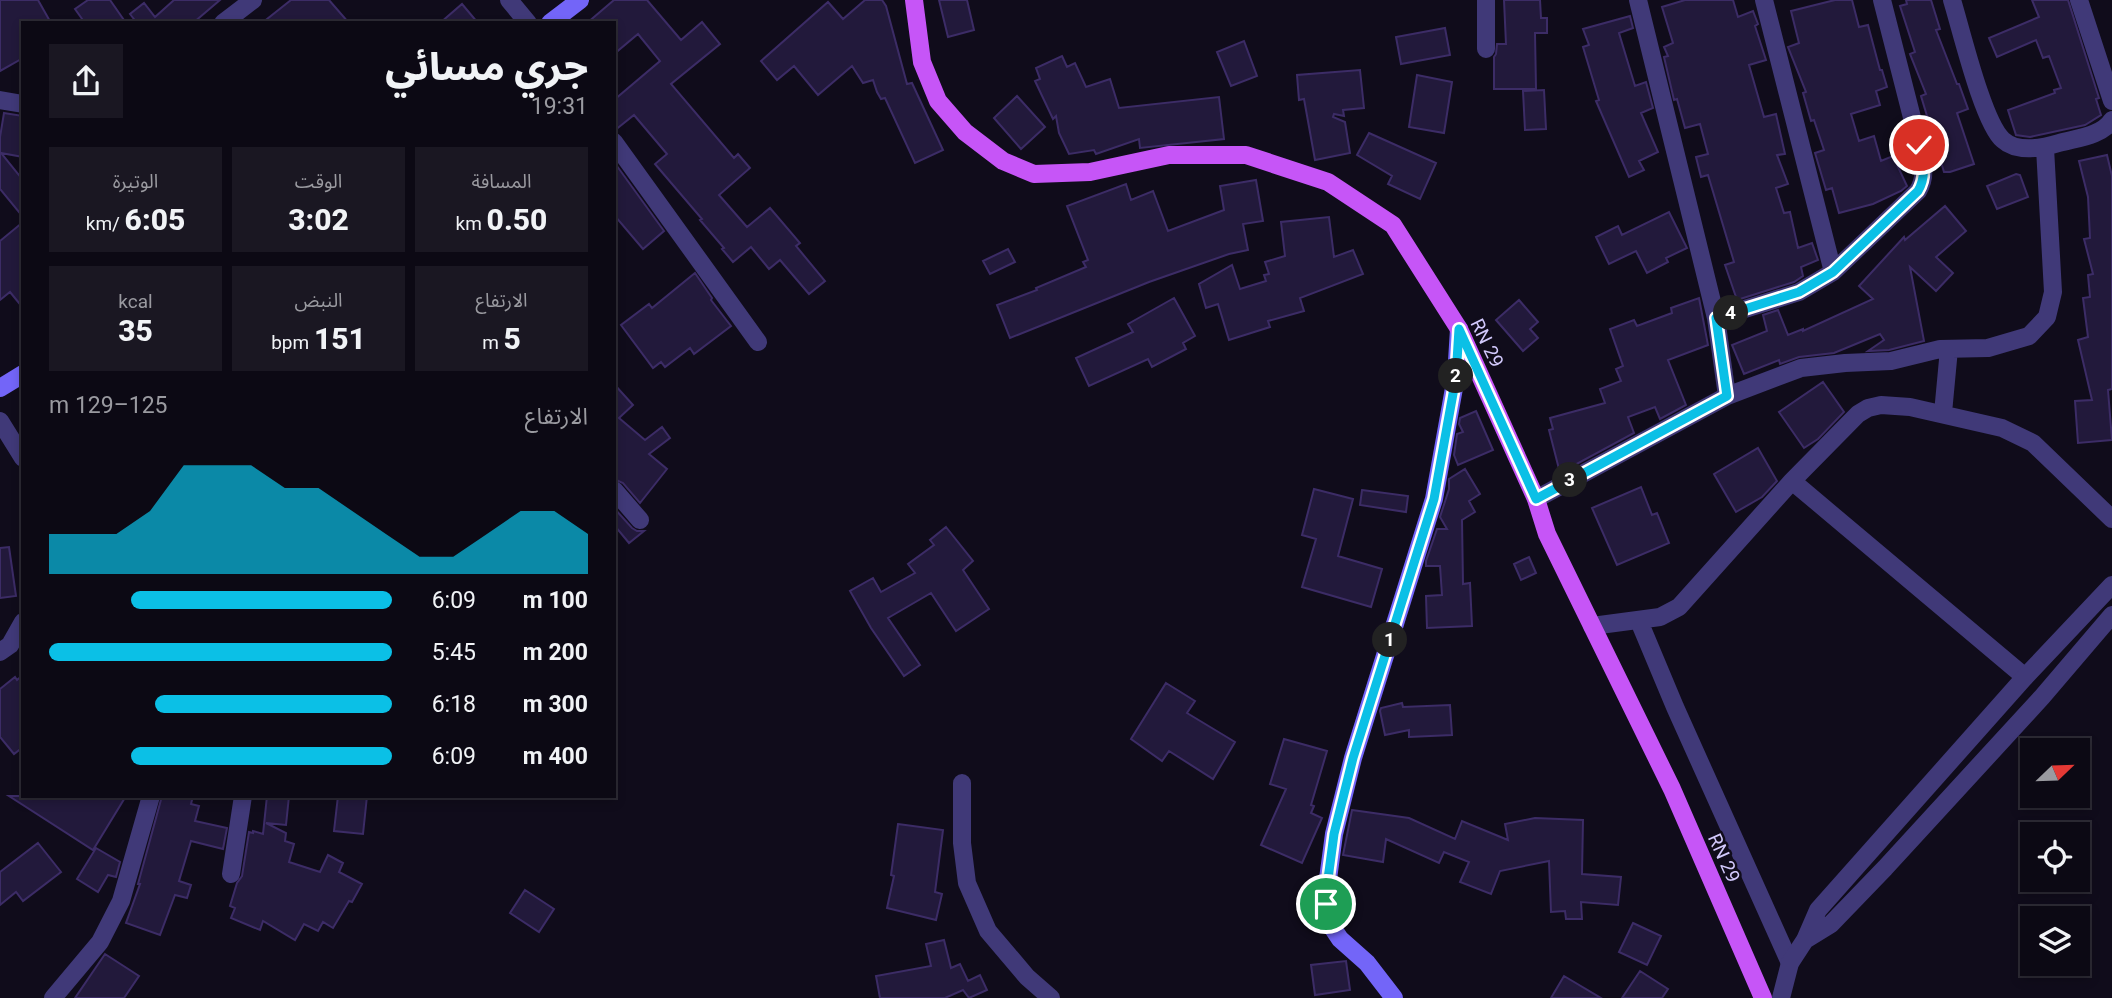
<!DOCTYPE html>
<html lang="ar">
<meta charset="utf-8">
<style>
body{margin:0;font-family:Roboto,"Noto Sans Arabic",sans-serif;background:#1a1722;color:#f1f3f6;direction:rtl;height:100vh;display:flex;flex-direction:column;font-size:26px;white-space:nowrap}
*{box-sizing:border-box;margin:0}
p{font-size:23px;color:#9a9aa0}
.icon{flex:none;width:38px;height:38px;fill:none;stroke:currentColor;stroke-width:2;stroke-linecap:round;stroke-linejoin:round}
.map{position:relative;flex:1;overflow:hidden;direction:ltr}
.side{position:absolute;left:21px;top:21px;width:595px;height:777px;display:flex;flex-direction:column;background:#0c0914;border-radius:0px;box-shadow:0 4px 10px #0003,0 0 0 2px #2c2a34;direction:rtl}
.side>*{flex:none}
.needle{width:46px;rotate:67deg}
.fabs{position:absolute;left:2020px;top:738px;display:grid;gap:14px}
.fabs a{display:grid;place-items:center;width:70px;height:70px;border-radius:0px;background:#0c0914;box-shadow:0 4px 10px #0003,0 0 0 2px #2c2a34;font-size:35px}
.pin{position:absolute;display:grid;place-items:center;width:60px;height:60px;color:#fff;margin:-30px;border:4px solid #fff;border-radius:50%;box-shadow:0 2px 7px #0007}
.km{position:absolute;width:35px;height:35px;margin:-18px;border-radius:50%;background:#222;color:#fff;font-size:19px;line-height:35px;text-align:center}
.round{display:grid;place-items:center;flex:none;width:74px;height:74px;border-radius:0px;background:#1a1722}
.headline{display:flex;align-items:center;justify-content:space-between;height:119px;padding:0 28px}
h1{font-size:38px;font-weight:800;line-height:52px}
.stats{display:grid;grid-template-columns:repeat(3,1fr);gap:10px;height:119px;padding:7px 28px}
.stats div{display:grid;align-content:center;border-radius:0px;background:#1a1722;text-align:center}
.stats b{font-size:30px;font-weight:800}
.stats small{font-size:19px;font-weight:400}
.stats p{font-size:19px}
.chart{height:196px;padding:14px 28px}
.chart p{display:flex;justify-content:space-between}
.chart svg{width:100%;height:126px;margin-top:7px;fill:#0bc0e6;opacity:.7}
ul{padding:0 28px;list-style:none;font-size:23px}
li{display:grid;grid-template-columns:112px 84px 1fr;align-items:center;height:52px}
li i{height:18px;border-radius:9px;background:#0bc0e6}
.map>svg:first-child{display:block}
.building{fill:#22193b;stroke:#3c2c66;stroke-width:2}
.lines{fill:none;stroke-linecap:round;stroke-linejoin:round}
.minor{stroke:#403978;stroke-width:18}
.tertiary{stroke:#403978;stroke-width:18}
.secondary{stroke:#7365f8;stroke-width:18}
.primary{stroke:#c655f7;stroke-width:18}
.route-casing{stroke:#fff;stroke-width:14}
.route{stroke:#0bc0e6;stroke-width:9}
.labels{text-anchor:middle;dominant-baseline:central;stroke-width:5;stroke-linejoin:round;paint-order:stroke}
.street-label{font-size:19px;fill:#d2c9fc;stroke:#100c1b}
</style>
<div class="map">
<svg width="2112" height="998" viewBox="0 0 2112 998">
<rect width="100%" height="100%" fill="#100c1b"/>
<path class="building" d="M0,0H38L51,23H23V58L0,71Z
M88,0H110L126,23H85L75,9Z
M174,0H220L193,23H137L130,14L144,3L155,17Z
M291,0H329L349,23H262Z
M614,0H647L681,40L702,22L720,44L671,84L734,158L738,154L750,168L719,195L747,227L770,208L800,243L796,246L825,281L809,294L780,260L769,269L751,247L733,262L722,249L724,248L700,220L702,219L655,164L667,154L634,115L614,131V100L660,61L638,34L614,54V23H587Z
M865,0H882L886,6L907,84L912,83L943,150L915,163L885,98L881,99L877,92L873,80L863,83L852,66L818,95L794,66L777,80L761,61L828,2L843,19Z
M939,0H967L974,30L948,37Z
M1504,0H1540L1541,18H1547V33H1535L1536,89H1494V57L1496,54L1497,44H1506Z
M1685,0H1733L1738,17L1753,11L1758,24L1755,26L1766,60L1749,65L1764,117L1776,114L1785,154L1777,155L1788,184L1776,188L1784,213L1790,212L1798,248L1812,243L1818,260L1801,267L1803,276L1794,282L1737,300L1725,265L1734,262L1708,175L1701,177L1696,157L1708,154L1700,124L1685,128L1677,99L1674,100L1664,57L1668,56L1664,47L1673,43L1662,7Z
M1835,0H1852L1859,27L1868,25L1880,70H1882L1887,87L1876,91L1880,105L1851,114L1859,141L1874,136L1881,161L1893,156L1907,186L1901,191L1873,204L1839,213L1832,188L1826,190L1815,153L1824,150L1814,120L1811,121L1803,93L1806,92L1788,47L1799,43L1791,11Z
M1906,0H1931L1940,29L1936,30L1957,84H1959L1968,109L1957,113L1974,164L1950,172H1944L1921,96L1926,94L1910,54L1915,52L1900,6L1907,4Z
M2032,0H2068L2099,98L2096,99L2101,115L2085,125L2030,137L2016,135L2008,110L2055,93L2054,90L2061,88L2049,56L2043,58L2036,40L1997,57L1989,38L2039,17Z
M462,4L478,23H440Z
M1630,16L1633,28L1619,33L1635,86L1646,82L1653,108L1641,113L1658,152L1639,161L1644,170L1629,177L1596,101L1599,100L1583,47L1589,45L1583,29Z
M1445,28L1450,55L1401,64L1396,37Z
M1244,41L1257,76L1231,86L1217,52Z
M1062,56L1067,67L1075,63L1086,87L1110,79L1119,108L1219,97L1224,139L1140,148L1139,139L1096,154L1094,150L1069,154L1059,133L1056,116L1053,119L1035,81L1040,79L1036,68Z
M1360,70L1364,108L1343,110L1344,116L1334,114L1333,117L1345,122L1350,153L1315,160L1304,99L1299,100L1297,75Z
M1417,75L1452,82L1444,133L1409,127Z
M1544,90L1546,129L1525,130L1523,91Z
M1017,96L1045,127L1021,149L994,118Z
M4,113L23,116V157L1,153L23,180V217L0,189V137Z
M1369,133L1436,163L1420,199L1388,184L1392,176L1357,155Z
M2107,155L2112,176V389L2108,390L2112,440L2078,443L2075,401L2092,400L2078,340L2088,337L2083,298L2090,297L2088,275L2093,274L2084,239L2090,238L2088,197L2079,161Z
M614,162L664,231L643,249L614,215Z
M2016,174L2020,175L2028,197L1997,209L1987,186Z
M1256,180L1263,221L1243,224L1248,250L1229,254L1149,282L1010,338L997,305L1037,290L1036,288L1086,267L1083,262L1088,260L1067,206L1126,184L1131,200L1153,191L1168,231L1224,210L1220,186Z
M1945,206L1966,231L1936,257L1953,273L1936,291L1910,267L1924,341L1889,350L1868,351L1884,340L1880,334L1834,353L1799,357L1780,364L1779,360L1744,374L1732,345L1767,331L1763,315L1778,310L1788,335L1803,329V331L1873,299L1859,286L1904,237L1905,240Z
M1669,212L1687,248L1666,258L1668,262L1647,273L1636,251L1609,264L1596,237L1618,226L1622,235Z
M1329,217L1334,257L1353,250L1363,274L1300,298L1304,311L1268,321L1270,327L1229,340L1218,304L1206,308L1199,284L1232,265L1240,289L1266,281L1264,275L1269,274L1265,262L1285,256L1281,222Z
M23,222V308L10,292L0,300V241Z
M1008,249L1015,262L990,274L983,261Z
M695,273L712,298L711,300L731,326L694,354L690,348L665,367L661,362L653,368L621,325L649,304L652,308Z
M1174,298L1195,336L1183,343L1186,349L1152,367L1148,359L1089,386L1076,358L1133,332L1128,324Z
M1699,298L1708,345L1668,360L1686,405L1660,419L1655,407L1628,417L1634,433L1560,473L1549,430L1553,429L1550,418L1605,403L1600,389L1621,381L1616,369L1623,366L1610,329L1634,320L1637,326L1672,313L1671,308Z
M1519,300L1538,322L1530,329L1538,338L1523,351L1496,320Z
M1823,382L1844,412L1818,439L1804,448L1779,412Z
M614,384L633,405L619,418L645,440L662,427L670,438L649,454L667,469L640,503L623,483L614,479Z
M1476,411L1493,450L1458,465L1454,455L1457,434L1463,432L1459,424L1460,418Z
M1758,448L1777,481L1762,497L1736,512L1714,474Z
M1465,469L1480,494L1469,501L1475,512L1462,520L1463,584L1470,583L1472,626L1427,628L1426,596L1442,595L1440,566H1426V561L1437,529H1447L1440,517L1449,489V479Z
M1641,487L1652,515L1657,513L1669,543L1617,565L1592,508Z
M1314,489L1353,499L1338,556L1382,569L1371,607L1302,587L1316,539L1302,535Z
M1362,490L1408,496L1406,512L1360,505Z
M614,508L632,528L637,531H644L629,543L614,525Z
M946,527L973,561L963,570L989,609L956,631L931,593L888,618L920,665L904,676L871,628L850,591L873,578L881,592L915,573L908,564L934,545L930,540Z
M9,547L16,596L0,598V548Z
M1529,557L1536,573L1521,580L1514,564Z
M23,675V747L14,754L0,737V689L15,677L17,680Z
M1166,683L1195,701L1187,713L1235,742L1213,779L1169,751L1162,761L1131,739Z
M1402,703L1403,707L1450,705L1452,735L1409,737V730L1385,735L1380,711L1381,708Z
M1284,739L1327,751L1311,805L1314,806L1311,813L1322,818L1302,863L1261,845L1286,789L1270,784Z
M9,796H126L93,850Z
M162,796H193L191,804L199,806L195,821L227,828L223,849L191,841L179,881L191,885L187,898L175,895L160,935L126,923L140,884H138Z
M267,796H289L286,825L266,823L286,833L285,841L294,844L289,862L320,872L328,855L343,863L339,872L362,884L352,902L349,901L333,928L323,922L318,931L304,924L295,940L263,921L260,930L231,918L235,908L230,906L237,883L242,876L249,832L253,833V831L263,834Z
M338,796H367L363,834L334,831Z
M1352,810L1409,818L1455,839L1462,821L1508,840L1505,824L1535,818L1583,820L1582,874L1621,877L1618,905L1581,902L1582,919H1566L1565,911L1551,912L1549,861L1500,871L1491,894L1460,882L1469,862L1444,852L1439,863L1386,839L1383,862L1343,855Z
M898,824L943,830L935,892L942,894L936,920L887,908L894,876L891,875Z
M38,843L61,872L23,901L16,892L0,905V872Z
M96,848L120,862L116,877L108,875L98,892L77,879Z
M525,890L554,909L539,932L510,913Z
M1633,923L1661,936L1647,965L1619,952Z
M944,940L951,968L960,964L968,981L980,975L987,990L969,998L963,990L945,998H880L876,976L931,966L926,944Z
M105,954L139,976L124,998H75Z
M1346,961L1350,990L1315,995L1311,965Z
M1640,971L1668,989L1662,998H1622Z
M1564,976L1601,998H1551Z"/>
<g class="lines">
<path class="minor" d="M509,0L528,23
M1764,0L1833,272
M1952,0C1961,29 1983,123 2003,140C2017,153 2043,148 2059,143C2076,138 2102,136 2112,120
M2079,0L2112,101
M223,23L253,0
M1486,49V0
M0,100L23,104
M614,142L758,342
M1716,318L1799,292L1833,272L1918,191C1927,176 1923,162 1919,145L1882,0
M1727,396L1801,368L1845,363L1891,361L1940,349L1988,348L2029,336L2047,317L2053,292L2045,148
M1943,413L1949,349
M0,421L23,458
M1792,481L2025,677
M614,490L640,520
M1536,499L1727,396L1716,318L1638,0
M1639,621L1675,707L1790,963
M1592,626L1660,617L1679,607L1792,481L1858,414L1868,408L1881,405L1910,407L2002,428L2033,443L2112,519
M0,652L10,645L23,622
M962,783V843L967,883L988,931L1027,977L1051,998
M231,874L243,796
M53,998L100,942L121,901L151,796"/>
<path class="tertiary" d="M1805,940L1831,924L1885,868L2042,697L2112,615
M1781,998L1790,963L1805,940L1818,910L2025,677L2112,585"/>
<path class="secondary" d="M550,23L580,0
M0,388L23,374
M1394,998L1367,963L1340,939L1330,924L1327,904L1328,879L1334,834L1353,758L1434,499L1456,377L1459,329"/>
<path class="primary" d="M914,0L922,62L938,101L965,132L1003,161L1034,174L1090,172L1169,155H1246L1328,182L1393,225L1459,329L1536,499L1547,534L1672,789L1763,998"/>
</g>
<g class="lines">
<g class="route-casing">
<path id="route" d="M1326,904L1328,879L1334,834L1353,758L1434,499L1456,377L1459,329L1536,499L1727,396L1716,318L1799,292L1833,272L1918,191C1927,176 1923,162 1919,145"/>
</g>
<use href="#route" class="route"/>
</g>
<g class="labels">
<g class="street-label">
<text transform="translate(1487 343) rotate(64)">RN 29</text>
<text transform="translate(1724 858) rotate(66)">RN 29</text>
</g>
</g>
</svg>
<div class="fabs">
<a><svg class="needle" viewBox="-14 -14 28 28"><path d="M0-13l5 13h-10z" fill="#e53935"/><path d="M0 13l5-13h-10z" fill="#9a9aa0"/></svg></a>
<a><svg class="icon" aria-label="locate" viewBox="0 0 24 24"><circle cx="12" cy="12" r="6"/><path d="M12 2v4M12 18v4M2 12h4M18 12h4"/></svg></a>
<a><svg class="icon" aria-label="layers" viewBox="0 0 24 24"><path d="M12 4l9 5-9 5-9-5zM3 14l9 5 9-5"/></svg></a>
</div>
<div class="pin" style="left:1326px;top:904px;background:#1e9e55"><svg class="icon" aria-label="arrive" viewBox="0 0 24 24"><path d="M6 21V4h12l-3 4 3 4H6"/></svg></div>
<div class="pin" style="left:1919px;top:145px;background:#d93025"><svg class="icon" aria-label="check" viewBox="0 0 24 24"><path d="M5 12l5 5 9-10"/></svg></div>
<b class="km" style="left:1390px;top:640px">1</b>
<b class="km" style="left:1456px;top:376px">2</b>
<b class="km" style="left:1570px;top:480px">3</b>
<b class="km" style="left:1731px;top:313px">4</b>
<section class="side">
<div class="headline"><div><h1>جري مسائي</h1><p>19:31</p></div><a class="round"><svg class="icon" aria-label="share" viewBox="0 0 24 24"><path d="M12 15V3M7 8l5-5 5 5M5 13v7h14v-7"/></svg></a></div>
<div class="stats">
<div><p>المسافة</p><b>0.50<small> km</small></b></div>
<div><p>الوقت</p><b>3:02</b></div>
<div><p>الوتيرة</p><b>6:05<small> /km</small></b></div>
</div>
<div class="stats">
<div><p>الارتفاع</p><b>5<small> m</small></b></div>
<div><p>النبض</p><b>151<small> bpm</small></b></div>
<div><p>kcal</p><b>35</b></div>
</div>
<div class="chart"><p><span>الارتفاع</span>125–129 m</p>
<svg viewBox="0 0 160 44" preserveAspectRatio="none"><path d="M0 44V30L10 30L20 30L30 22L40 6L50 6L60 6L70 14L80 14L90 22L100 30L110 38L120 38L130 30L140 22L150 22L160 30V44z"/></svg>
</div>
<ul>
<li><b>100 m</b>6:09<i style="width:76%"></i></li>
<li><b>200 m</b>5:45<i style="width:100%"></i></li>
<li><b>300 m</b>6:18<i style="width:69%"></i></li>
<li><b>400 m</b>6:09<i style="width:76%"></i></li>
</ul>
</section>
</div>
